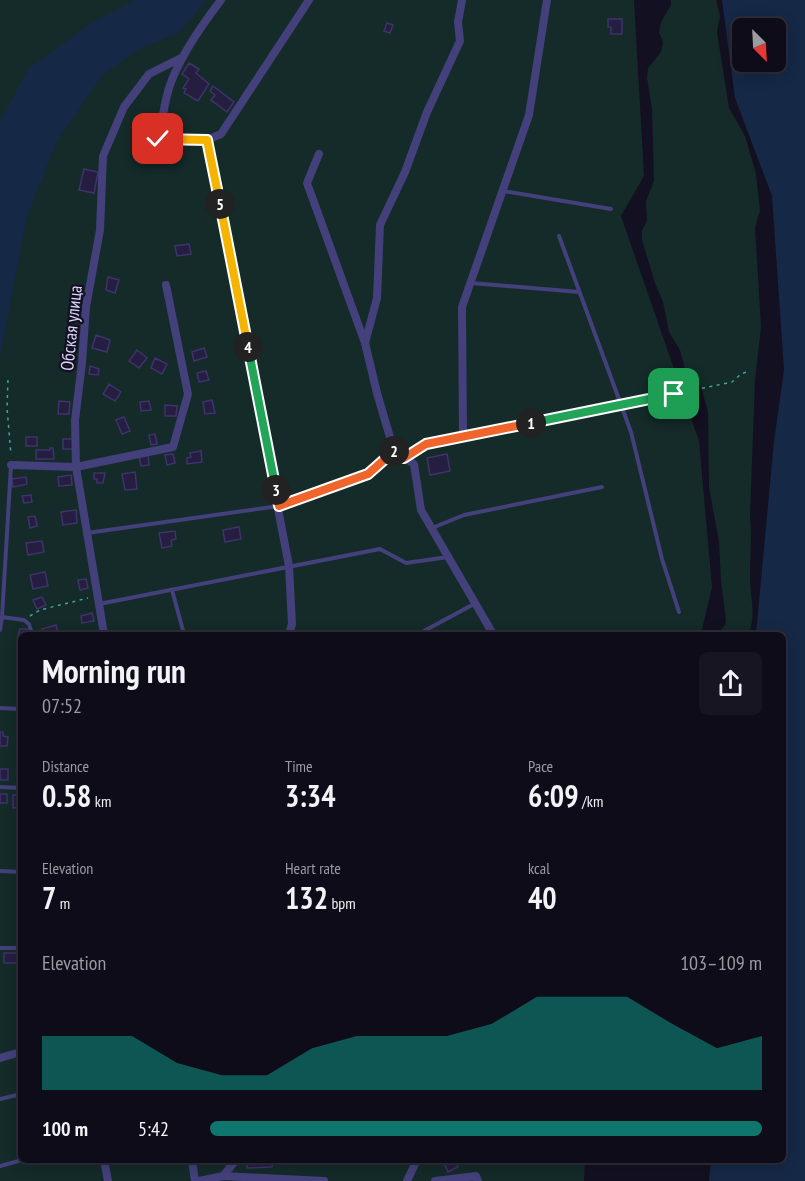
<!DOCTYPE html>
<meta charset="utf-8">
<style>
body{margin:0;font-family:"PT Sans Narrow",sans-serif;background:#171522;color:#f1f3f6;height:100vh;display:flex;flex-direction:column;font-size:22px;white-space:nowrap}
*{box-sizing:border-box;margin:0}
p{font-size:20px;color:#9b9ba2}
.icon{flex:none;width:33px;height:33px;fill:none;stroke:currentColor;stroke-width:2;stroke-linecap:round;stroke-linejoin:round}
.map{position:relative;flex:1;overflow:hidden}
.details{position:absolute;left:18px;top:632px;width:768px;height:531px;display:flex;flex-direction:column;background:#0e0c19;border-radius:9px;box-shadow:0 3px 15px #0003,0 0 0 2px #2e2c38}
.details>*{flex:none}
.needle{width:39px;rotate:156deg}
.controls{position:absolute;left:732px;top:18px;display:grid;gap:12px}
.controls a{display:grid;place-items:center;width:54px;height:54px;border-radius:9px;background:#0e0c19;box-shadow:0 3px 15px #0003,0 0 0 2px #2e2c38;font-size:30px}
.pin{position:absolute;display:grid;place-items:center;width:51px;height:51px;color:#fff;margin:-26px;border-radius:12px;box-shadow:0 3px 9px #0006}
.km{position:absolute;width:30px;height:30px;margin:-15px;border-radius:50%;background:#222;color:#fff;font-size:16px;line-height:30px;text-align:center}
.round{display:grid;place-items:center;flex:none;width:63px;height:63px;border-radius:9px;background:#171522}
.head{display:flex;align-items:center;justify-content:space-between;height:102px;padding:0 24px}
h1{font-size:33px;font-weight:600;line-height:45px}
.metrics{display:grid;grid-template-columns:repeat(3,1fr);gap:9px;height:102px;padding:6px 24px}
.metrics div{display:grid;align-content:center}
.metrics b{font-size:30px;font-weight:600}
.metrics small{font-size:16px;font-weight:400}
.metrics p{font-size:16px}
.chart{height:168px;padding:12px 24px}
.chart p{display:flex;justify-content:space-between}
.chart svg{width:100%;height:108px;margin-top:6px;fill:#0f766e;opacity:.7}
ul{padding:0 24px;list-style:none;font-size:20px}
li{display:grid;grid-template-columns:96px 72px 1fr;align-items:center;height:45px}
li i{height:15px;border-radius:8px;background:#0f766e}
.map>svg:first-child{display:block}
.green{fill:#142b2a}
.water{fill:#152846;fill-rule:evenodd}
.building{fill:#251e40;stroke:#3e336a;stroke-width:1.5}
.lines{fill:none;stroke-linecap:round;stroke-linejoin:round}
.path{stroke:#3ca7a2;stroke-width:1.5;stroke-dasharray:3 4.5;stroke-linecap:butt}
.lane{stroke:#43407b;stroke-width:4}
.street{stroke:#43407b;stroke-width:8}
.split-1-casing{stroke:#fff;stroke-width:12}
.split-2-casing{stroke:#fff;stroke-width:12}
.split-3-casing{stroke:#fff;stroke-width:12}
.split-4-casing{stroke:#fff;stroke-width:12}
.split-5-casing{stroke:#fff;stroke-width:12}
.split-6-casing{stroke:#fff;stroke-width:12}
.split-1{stroke:#22a559;stroke-width:8}
.split-2{stroke:#f0652b;stroke-width:8}
.split-3{stroke:#f0652b;stroke-width:8}
.split-4{stroke:#22a559;stroke-width:8}
.split-5{stroke:#f5b400;stroke-width:8}
.split-6{stroke:#f5b400;stroke-width:8}
.labels{text-anchor:middle;dominant-baseline:central;stroke-width:4.5;stroke-linejoin:round;paint-order:stroke}
.street-label{font-size:18px;fill:#dad5fa;stroke:#131021}
</style>
<div class="map">
<svg width="805" height="1181" viewBox="0 0 805 1181">
<rect width="100%" height="100%" fill="#131021"/>
<path class="green" d="M0,0H634L644,176L621,216L699,441L712,587L701,634H21V1160H585L584,1181H0Z
M671,0H716L720,16L717,32L729,108L745,136L756,174L760,211L755,227L761,327L755,380L750,516C752,537 750,557 750,578C750,597 757,617 748,634H717L725,625L726,620L721,581L719,542L709,487L708,412L701,387L697,382L692,381L685,369L680,350L669,332L663,302L655,283L642,240V230L647,221L646,201L654,181L652,109L647,78L648,68L661,52L663,42L659,32L661,22L671,5Z"/>
<path class="water" d="M134,0H207L179,33L141,48L102,76L57,141L27,217L0,357V121L28,69L88,25Z
M722,0H805V1181H709L711,1160H783V634H756L774,441L784,370L772,196L735,98ZM742,28H776V62H742Z"/>
<path class="building" d="M608,19H622V34H611V27H608Z
M387,23L393,25L390,33L384,31Z
M189,63L199,69L196,73L209,84L198,101L184,93L186,89L183,88L189,79L182,74Z
M213,86L234,102L227,112L211,100L215,95L210,91Z
M84,169L98,172L94,193L79,190Z
M189,244L191,254L177,256L175,246Z
M108,277L119,280L115,293L106,290Z
M96,335L110,340L107,352L92,348Z
M204,348L207,357L194,361L192,352Z
M137,350L147,358L139,368L129,361Z
M155,358L167,364L162,374L151,368Z
M90,366L99,369L98,375L89,374Z
M206,371L209,380L199,382L197,373Z
M109,384L121,392L115,401L103,394Z
M212,400L215,413L205,414L203,402Z
M59,401L70,402L69,414H58Z
M149,401L151,410L141,411L140,402Z
M165,405L177,406L176,416H165Z
M124,417L130,431L122,434L116,420Z
M155,434L157,444L151,445L149,435Z
M26,437H37V446H26Z
M63,439H73V449H63Z
M50,448H53L54,459H36V450H50Z
M201,451L202,462L187,464V458L191,457L190,453Z
M173,454L175,463L167,465L165,455Z
M447,454L450,471L430,475L427,458Z
M148,455L149,465L141,466L139,456Z
M135,472L137,489L125,490L122,474Z
M94,473H105L103,483H97V479H94Z
M71,475L72,485L59,486L58,477Z
M26,477L27,484L13,487L12,479Z
M31,495L32,502L24,503L22,496Z
M76,510L77,523L63,525L61,512Z
M35,516L37,526L30,528L28,517Z
M239,527L241,539L225,542L223,530Z
M175,531L176,539L171,540L172,546L162,548L159,533Z
M42,541L44,552L28,555L26,543Z
M45,572L48,586L33,589L30,575Z
M86,579L88,588L80,590L78,580Z
M42,597L46,605L37,609L33,600Z
M92,613L94,621L82,623L81,616Z
M56,625L58,634L65,632L66,634H43L42,629Z
M20,629H27V634H21V639H17Z
M0,732H3V736L8,737L7,746H0Z
M0,769H8V780H0Z
M0,794H7V803H0Z
M21,794V807L13,808V795Z
M4,953H17V963H4Z
M247,1160H273L272,1167L247,1168Z
M455,1160L458,1167L448,1172L445,1165Z"/>
<g class="lines">
<path class="path" d="M8,380L7,408L11,455
M680,393L732,382L741,374L749,371
M30,616L40,610L88,598"/>
<path class="lane" d="M503,191L611,209
M559,236L631,432L662,559L679,612
M471,283L579,292
M405,458L426,444L674,394
M11,466L2,617L24,620L29,624L32,634
M432,528L464,515L602,487
M87,533L279,506L368,474L393,451
M172,590L184,634
M99,604L380,549L406,563L448,557
M0,630L2,617
M424,631L474,604
M0,708L21,709
M0,787L21,788
M0,871L21,872
M0,948H21
M0,1099L21,1094
M0,1166L22,1160"/>
<path class="street" d="M221,0C201,26 179,57 169,88C164,105 162,122 158,139L207,140L221,134L309,0
M207,140L289,566L292,624L289,634
M319,154L307,183L365,343L377,393L394,451L414,464L421,510L493,634
M365,343L377,298L380,225L405,172L427,112L460,41L458,22L462,0
M463,436L462,307L529,115L547,0
M11,465L76,467L173,447L188,394L166,285
M104,634L76,467L75,420L82,363L86,307L100,230L103,156L124,107L149,74L183,57
M0,1058L21,1052
M104,1160L108,1181
M192,1160L195,1181
M223,1176L236,1160
M199,1181L223,1176L324,1181
M407,1181L417,1160
M435,1181L476,1176L478,1181"/>
</g>
<g class="lines">
<g class="split-1-casing">
<path id="split-1" d="M531,423L674,394"/>
</g>
<g class="split-2-casing">
<path id="split-2" d="M394,451L404,458L426,444L531,423"/>
</g>
<g class="split-3-casing">
<path id="split-3" d="M276,490L279,506L368,474L394,451"/>
</g>
<g class="split-4-casing">
<path id="split-4" d="M248,347L276,490"/>
</g>
<g class="split-5-casing">
<path id="split-5" d="M220,204L248,347"/>
</g>
<g class="split-6-casing">
<path id="split-6" d="M158,139L207,140L220,204"/>
</g>
<use href="#split-1" class="split-1"/>
<use href="#split-2" class="split-2"/>
<use href="#split-3" class="split-3"/>
<use href="#split-4" class="split-4"/>
<use href="#split-5" class="split-5"/>
<use href="#split-6" class="split-6"/>
</g>
<g class="labels">
<g class="street-label">
<text transform="translate(71 328) rotate(-84)">Обская улица</text>
</g>
</g>
</svg>
<div class="controls">
<a><svg class="needle" viewBox="-14 -14 28 28"><path d="M0-13l5 13h-10z" fill="#e53935"/><path d="M0 13l5-13h-10z" fill="#9b9ba2"/></svg></a>
</div>
<div class="pin" style="left:674px;top:394px;background:#1e9e55"><svg class="icon" aria-label="arrive" viewBox="0 0 24 24"><path d="M6 21V4h12l-3 4 3 4H6"/></svg></div>
<div class="pin" style="left:158px;top:139px;background:#d93025"><svg class="icon" aria-label="check" viewBox="0 0 24 24"><path d="M5 12l5 5 9-10"/></svg></div>
<b class="km" style="left:531px;top:423px">1</b>
<b class="km" style="left:394px;top:451px">2</b>
<b class="km" style="left:276px;top:490px">3</b>
<b class="km" style="left:248px;top:347px">4</b>
<b class="km" style="left:220px;top:204px">5</b>
<section class="details">
<div class="head"><div><h1>Morning run</h1><p>07:52</p></div><a class="round"><svg class="icon" aria-label="share" viewBox="0 0 24 24"><path d="M12 15V3M7 8l5-5 5 5M5 13v7h14v-7"/></svg></a></div>
<div class="metrics">
<div><p>Distance</p><b>0.58<small> km</small></b></div>
<div><p>Time</p><b>3:34</b></div>
<div><p>Pace</p><b>6:09<small> /km</small></b></div>
</div>
<div class="metrics">
<div><p>Elevation</p><b>7<small> m</small></b></div>
<div><p>Heart rate</p><b>132<small> bpm</small></b></div>
<div><p>kcal</p><b>40</b></div>
</div>
<div class="chart"><p><span>Elevation</span>103–109 m</p>
<svg viewBox="0 0 160 44" preserveAspectRatio="none"><path d="M0 44V22L10 22L20 22L30 33L40 38L50 38L60 27L70 22L80 22L90 22L100 17L110 6L120 6L130 6L140 17L150 27L160 22V44z"/></svg>
</div>
<ul>
<li><b>100 m</b>5:42<i style="width:100%"></i></li>
</ul>
</section>
</div>
